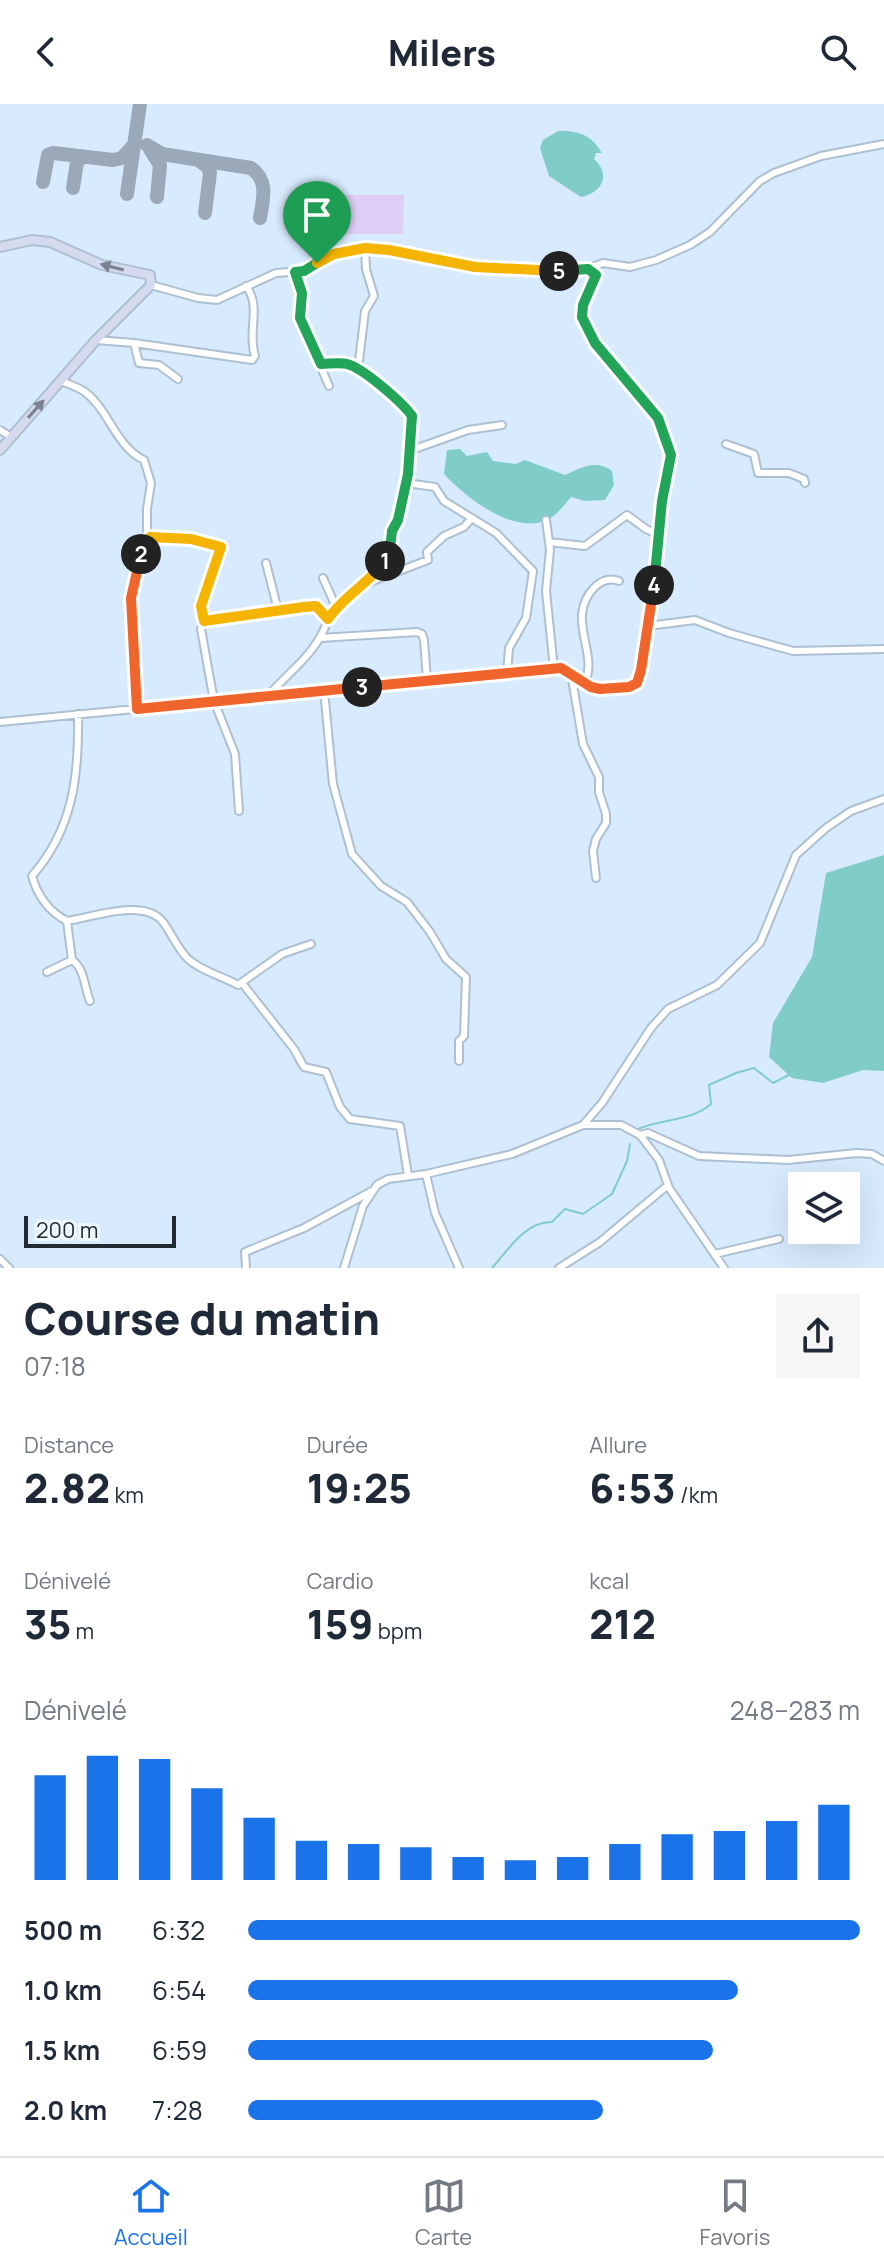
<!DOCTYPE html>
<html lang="fr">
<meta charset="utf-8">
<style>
body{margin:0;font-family:Manrope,sans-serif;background:#f6f6f7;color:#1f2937;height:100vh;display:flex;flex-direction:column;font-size:30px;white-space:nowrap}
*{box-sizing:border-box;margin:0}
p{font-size:26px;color:#747a83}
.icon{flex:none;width:44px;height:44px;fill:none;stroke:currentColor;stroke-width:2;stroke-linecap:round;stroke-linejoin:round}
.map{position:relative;height:1164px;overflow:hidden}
.side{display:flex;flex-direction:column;background:#fff;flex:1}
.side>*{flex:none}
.buttons{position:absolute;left:788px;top:1068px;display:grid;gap:16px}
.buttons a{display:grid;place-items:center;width:72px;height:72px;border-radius:0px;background:#fff;box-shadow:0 8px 32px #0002;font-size:40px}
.scale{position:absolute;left:24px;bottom:20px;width:152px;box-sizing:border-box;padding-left:8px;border:4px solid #232a31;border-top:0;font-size:22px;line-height:28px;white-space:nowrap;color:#232a31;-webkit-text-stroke:6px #eff7fe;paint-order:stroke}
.pin{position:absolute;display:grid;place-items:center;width:68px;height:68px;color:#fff;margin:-82px -34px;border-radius:50% 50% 50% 0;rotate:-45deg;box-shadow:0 0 8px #0007}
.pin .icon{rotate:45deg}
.km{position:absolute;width:40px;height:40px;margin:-20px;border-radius:50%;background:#222;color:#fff;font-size:22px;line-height:40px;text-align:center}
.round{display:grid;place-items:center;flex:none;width:84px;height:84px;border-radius:0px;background:#f6f6f7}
.summary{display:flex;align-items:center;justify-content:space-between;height:136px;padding:0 24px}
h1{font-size:44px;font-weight:800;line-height:60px}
.metrics{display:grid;grid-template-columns:repeat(3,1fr);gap:12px;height:136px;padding:8px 24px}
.metrics div{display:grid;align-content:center}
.metrics b{font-size:40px;font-weight:800}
.metrics small{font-size:22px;font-weight:400}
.metrics p{font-size:22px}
.chart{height:224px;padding:16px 24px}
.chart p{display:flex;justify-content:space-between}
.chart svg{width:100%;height:144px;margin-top:8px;stroke:#1a73e8;stroke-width:6}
ul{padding:0 24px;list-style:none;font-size:26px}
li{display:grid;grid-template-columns:128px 96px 1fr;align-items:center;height:60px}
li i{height:20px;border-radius:10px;background:#1a73e8}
header{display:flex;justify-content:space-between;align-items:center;height:104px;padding:0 24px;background:#fff;font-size:36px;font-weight:800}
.tab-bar{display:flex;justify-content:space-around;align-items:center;height:112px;border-top:2px solid #e0e1e3;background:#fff;font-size:22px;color:#747a83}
.tab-bar a{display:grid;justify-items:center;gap:4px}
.tab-bar .active{color:#1a73e8}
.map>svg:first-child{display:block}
.green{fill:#dfcff6}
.water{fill:#80ccc7}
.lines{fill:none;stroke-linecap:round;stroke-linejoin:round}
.stream{stroke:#80ccc7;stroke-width:2}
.taxiway{stroke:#9aa8b7;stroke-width:14}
.street-casing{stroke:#adc0d1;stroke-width:10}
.secondary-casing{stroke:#adc0d1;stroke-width:12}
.street{stroke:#fff;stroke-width:6}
.secondary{stroke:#d6daef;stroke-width:8}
.oneway{fill:#7c8290}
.split-1-casing{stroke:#fff;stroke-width:16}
.split-2-casing{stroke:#fff;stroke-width:16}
.split-3-casing{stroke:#fff;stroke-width:16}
.split-4-casing{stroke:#fff;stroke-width:16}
.split-5-casing{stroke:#fff;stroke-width:16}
.split-6-casing{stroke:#fff;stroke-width:16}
.split-1{stroke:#22a559;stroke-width:10}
.split-2{stroke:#f5b400;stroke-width:10}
.split-3{stroke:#f0652b;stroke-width:10}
.split-4{stroke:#f0652b;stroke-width:10}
.split-5{stroke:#22a559;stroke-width:10}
.split-6{stroke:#f5b400;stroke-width:10}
</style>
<header><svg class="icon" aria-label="back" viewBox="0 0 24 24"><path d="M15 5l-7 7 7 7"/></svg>Milers<svg class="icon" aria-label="search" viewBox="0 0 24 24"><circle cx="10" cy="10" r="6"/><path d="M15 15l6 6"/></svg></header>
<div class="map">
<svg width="884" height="1164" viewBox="0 0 884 1164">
<rect width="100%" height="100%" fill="#d8ebfe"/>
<path class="green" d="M329,91H404L403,130H329Z"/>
<path class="water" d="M558,27C578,26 592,31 602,49H596L594,55C611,70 603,89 581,93L549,72L540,44L543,36Z
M460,345L467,352L487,348L493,357L516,360L525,356L565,371C581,363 597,355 612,367L614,381L605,396L585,397L571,393C565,400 557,411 549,415C515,433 465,393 444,370L447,346Z
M884,751V967L863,966L823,979L792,974L769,953L773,919L812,853L826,769Z"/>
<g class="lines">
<path class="stream" d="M638,1025C663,1014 690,1018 711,1000L709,981L736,969L754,964L773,979L789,971
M492,1164C508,1146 526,1117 552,1118L565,1105L583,1110L612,1090L627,1057L630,1040"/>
<path class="taxiway" d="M147,41L162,50L251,64C269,76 263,96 260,114
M150,45L160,61L157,93
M198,56L208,63L210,69L205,109
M43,78L48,51L53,49L113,56L122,54L134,41
M73,84L77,58L82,53
M127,90L140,0"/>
<g class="street-casing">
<path id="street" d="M295,168L302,189L300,214L329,282
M151,181L198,194L217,196L276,169L304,167L327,152L365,144L389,146L475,163L549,167H581L603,159L630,163L656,156L690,141L710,128L760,77L774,69L821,52L884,40
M96,236L134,239L252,256L255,252C247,226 262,203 246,182
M134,239L139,259L159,261L178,275
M321,260C328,260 338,258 345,260C357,262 407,299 412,311C416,323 403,406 397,420C396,424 393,427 391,430C388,440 390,450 384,459C370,482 343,493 328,515
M358,265L365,207L374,192L366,165L365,144
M61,277C69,280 78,283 85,288C109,306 116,343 144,356L151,379L147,405V437L142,445L131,494L137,605
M0,326L11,333
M726,340L754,350L758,369H789L804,375L805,379
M409,347L468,326L502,321
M406,379L435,383L444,397L496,429L533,467L526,514L509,544L507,570
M546,416L550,446L546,487L554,565
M147,437L150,433C175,431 197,436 221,443L201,502L204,517
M549,438L585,442L627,411L646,425L659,431
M266,459L278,506
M323,474L336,503
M370,478L428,456L427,448L444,432L464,423L472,414
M648,522L695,516L729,529L793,547L884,545
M320,534L417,528L422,530L424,536L427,577
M571,569L583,640L599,673V688L606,710V719L596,735L593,747L596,774
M585,578C595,556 580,533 582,510C584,491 600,470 619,477
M324,586L333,680L352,750L381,782L407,798L430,828L446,855L466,873L464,932L459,937V957
M78,610C79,670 74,724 32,772C37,791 49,808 67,817C94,813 144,794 163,818C172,830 177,844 188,855C201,867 222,872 238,881L282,850L311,840
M0,618L561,564C589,578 604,596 637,579L657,464L662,397L671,351L658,314L595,239L582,213L583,201L596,171L588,165
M239,707L235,650L214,597L201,525L204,517L316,502L328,515C317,550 290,566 268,592
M72,856C85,865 84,883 90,897
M47,868L72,856L67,817
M242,879L294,945L304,963L326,968L340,1003L350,1015L400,1022L408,1071
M583,1021L602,999L651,924L668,905L717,881L760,839L796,751L826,724L851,707L884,695
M640,1031L659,1056L669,1084L724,1164
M426,1070L435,1109L459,1164
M715,1150L779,1135
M0,1155L9,1164
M246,1164L245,1148L304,1124L372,1087
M344,1164L363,1102L377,1081L388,1075L426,1070L512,1050L583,1021H621L640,1031L648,1029L699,1052L788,1056L857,1049L872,1050L884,1057
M559,1164L600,1138L668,1081"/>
</g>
<g class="secondary-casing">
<path id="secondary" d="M0,143L32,136L50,138L102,161L150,171L151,181L96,236L0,346"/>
</g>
<use href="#street" class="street"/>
<use href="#secondary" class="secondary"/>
</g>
<defs><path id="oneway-solid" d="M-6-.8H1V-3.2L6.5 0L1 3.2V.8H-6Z" transform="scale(2)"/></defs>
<g class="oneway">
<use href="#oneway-solid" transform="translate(112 163) rotate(-166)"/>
<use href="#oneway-solid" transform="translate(36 305) rotate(-48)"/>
</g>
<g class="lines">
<g class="split-1-casing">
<path id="split-1" d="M317,159L304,167L295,168L302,189L300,214L321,260C329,260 339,258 347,260C363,264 402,298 412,312L408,370L398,416L392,427L390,445L385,457"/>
</g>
<g class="split-2-casing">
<path id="split-2" d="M141,450L150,433L191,435L221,443L201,502L204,517L304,503L316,502L328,515C343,493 369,479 385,457"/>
</g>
<g class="split-3-casing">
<path id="split-3" d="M141,450L131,494L137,605L362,583"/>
</g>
<g class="split-4-casing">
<path id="split-4" d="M362,583L561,564L591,583L600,585L629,583L637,579L641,566L654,481"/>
</g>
<g class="split-5-casing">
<path id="split-5" d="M559,167L588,165L596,171L583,201L582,213L595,239L658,314L671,351L662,397L654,481"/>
</g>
<g class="split-6-casing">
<path id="split-6" d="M317,159L334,150L365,144L389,146L475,163L559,167"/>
</g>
<use href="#split-1" class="split-1"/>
<use href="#split-2" class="split-2"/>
<use href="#split-3" class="split-3"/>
<use href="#split-4" class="split-4"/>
<use href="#split-5" class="split-5"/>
<use href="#split-6" class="split-6"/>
</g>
</svg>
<div class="buttons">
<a><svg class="icon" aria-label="layers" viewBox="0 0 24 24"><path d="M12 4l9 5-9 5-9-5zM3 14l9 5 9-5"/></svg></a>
</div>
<div class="scale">200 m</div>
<div class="pin" style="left:317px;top:159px;background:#1e9e55"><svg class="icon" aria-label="arrive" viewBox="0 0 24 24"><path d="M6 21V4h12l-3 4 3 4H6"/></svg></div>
<b class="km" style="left:385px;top:457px">1</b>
<b class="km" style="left:141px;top:450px">2</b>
<b class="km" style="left:362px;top:583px">3</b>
<b class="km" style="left:654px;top:481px">4</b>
<b class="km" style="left:559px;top:167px">5</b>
</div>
<section class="side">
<div class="summary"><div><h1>Course du matin</h1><p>07:18</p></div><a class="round"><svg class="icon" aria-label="share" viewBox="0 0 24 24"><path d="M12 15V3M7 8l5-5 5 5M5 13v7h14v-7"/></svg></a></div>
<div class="metrics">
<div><p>Distance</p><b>2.82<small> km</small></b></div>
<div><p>Durée</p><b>19:25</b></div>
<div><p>Allure</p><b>6:53<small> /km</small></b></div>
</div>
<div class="metrics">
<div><p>Dénivelé</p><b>35<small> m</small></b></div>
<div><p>Cardio</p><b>159<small> bpm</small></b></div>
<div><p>kcal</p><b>212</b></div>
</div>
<div class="chart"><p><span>Dénivelé</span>248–283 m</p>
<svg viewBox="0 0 160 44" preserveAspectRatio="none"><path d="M5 44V12M15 44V6M25 44V7M35 44V16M45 44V25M55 44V32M65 44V33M75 44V34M85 44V37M95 44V38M105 44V37M115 44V33M125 44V30M135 44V29M145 44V26M155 44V21"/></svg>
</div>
<ul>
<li><b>500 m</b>6:32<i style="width:100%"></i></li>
<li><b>1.0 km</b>6:54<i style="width:80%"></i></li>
<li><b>1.5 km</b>6:59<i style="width:76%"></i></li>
<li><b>2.0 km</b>7:28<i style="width:58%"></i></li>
</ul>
</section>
<nav class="tab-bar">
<a class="active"><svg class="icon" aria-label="home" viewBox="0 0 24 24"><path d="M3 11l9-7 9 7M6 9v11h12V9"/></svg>Accueil</a>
<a><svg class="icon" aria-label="map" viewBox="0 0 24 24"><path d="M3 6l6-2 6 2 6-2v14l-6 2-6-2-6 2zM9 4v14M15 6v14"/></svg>Carte</a>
<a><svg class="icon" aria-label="saved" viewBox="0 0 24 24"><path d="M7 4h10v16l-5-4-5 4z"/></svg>Favoris</a>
</nav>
